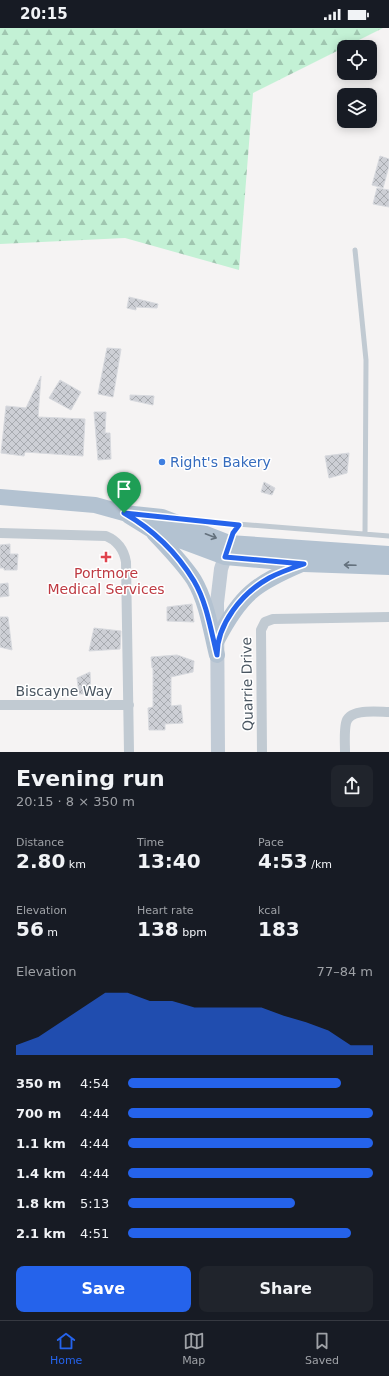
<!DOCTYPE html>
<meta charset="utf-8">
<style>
body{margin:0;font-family:"DejaVu Sans",sans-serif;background:#20242c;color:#f1f3f6;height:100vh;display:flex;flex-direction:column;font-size:15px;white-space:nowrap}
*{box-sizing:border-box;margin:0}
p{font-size:13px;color:#9ea1a6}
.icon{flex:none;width:22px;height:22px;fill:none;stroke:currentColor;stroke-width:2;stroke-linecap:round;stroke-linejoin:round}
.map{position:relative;height:724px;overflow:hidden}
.details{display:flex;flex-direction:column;background:#171b24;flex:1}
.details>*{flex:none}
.buttons{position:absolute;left:337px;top:12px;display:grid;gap:8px}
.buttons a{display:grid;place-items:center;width:40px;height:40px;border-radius:8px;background:#171b24;box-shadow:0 2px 10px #0003;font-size:20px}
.pin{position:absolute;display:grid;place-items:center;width:34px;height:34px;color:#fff;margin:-41px -17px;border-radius:50% 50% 50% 0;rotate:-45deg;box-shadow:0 0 4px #0007}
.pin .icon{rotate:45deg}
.round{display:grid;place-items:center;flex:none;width:42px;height:42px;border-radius:8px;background:#20242c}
.overview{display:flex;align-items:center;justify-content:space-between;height:68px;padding:0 16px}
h1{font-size:22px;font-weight:700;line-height:30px}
.figures{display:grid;grid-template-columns:repeat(3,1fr);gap:6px;height:68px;padding:4px 16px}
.figures div{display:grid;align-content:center}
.figures b{font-size:20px;font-weight:700}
.figures small{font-size:11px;font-weight:400}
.figures p{font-size:11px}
.chart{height:112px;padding:8px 16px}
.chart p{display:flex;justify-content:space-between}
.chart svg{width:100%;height:72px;margin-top:4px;fill:#2563eb;opacity:.7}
.button{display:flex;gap:8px;margin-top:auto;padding:8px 16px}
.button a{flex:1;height:46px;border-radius:8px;background:#2563eb;color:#fff;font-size:16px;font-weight:700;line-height:46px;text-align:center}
.button a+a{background:#20242c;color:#f1f3f6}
ul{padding:0 16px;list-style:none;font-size:13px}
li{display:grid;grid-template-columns:64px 48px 1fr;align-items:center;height:30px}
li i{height:10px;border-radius:5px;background:#2563eb}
.status{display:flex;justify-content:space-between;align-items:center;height:28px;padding:0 20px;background:#171b24;direction:ltr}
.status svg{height:11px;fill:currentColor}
.tabs{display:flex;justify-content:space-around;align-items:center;height:56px;border-top:1px solid #363941;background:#171b24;font-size:11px;color:#9ea1a6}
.tabs a{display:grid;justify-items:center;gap:2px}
.tabs .on{color:#2563eb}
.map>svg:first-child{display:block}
.forest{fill:url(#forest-firs)}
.building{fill:url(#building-cross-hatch);stroke:#d7d9de}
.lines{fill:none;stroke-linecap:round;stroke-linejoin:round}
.lane{stroke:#c1cad2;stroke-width:5}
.street{stroke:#c1cad2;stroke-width:10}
.secondary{stroke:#c1cbd6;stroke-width:14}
.primary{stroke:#b3c2d1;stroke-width:16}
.oneway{stroke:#64717d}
.route-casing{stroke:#fff;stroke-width:8}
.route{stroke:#2563eb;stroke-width:5}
.shop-dot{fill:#3f7fe0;stroke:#fff;stroke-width:1.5}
.health-dot{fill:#e0444e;stroke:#fff;stroke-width:1.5}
.labels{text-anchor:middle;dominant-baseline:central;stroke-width:3;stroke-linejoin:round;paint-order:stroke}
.shop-label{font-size:14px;fill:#366cbe;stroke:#fff;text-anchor:start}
.health-label{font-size:14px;fill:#be3a42;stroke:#fff}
.street-label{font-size:14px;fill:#4a5661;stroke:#fff}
</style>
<div class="status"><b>20:15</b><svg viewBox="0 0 49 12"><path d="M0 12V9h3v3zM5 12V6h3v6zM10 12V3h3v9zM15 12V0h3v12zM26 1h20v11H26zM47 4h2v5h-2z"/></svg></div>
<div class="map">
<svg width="389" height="724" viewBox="0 0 389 724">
<defs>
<pattern id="forest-firs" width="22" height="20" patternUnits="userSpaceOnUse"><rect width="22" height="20" fill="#c3f1d5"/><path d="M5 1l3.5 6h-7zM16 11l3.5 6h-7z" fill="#a0c6b0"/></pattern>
<pattern id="building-cross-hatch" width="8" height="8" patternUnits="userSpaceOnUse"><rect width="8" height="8" fill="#cdcfd5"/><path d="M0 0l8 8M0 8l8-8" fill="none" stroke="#a8abb0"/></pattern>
</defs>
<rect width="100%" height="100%" fill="#f5f3f3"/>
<path class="forest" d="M0,0H383L253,65L239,242L125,210L0,216Z"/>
<path class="building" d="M380,128L389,131V138L383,160L372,157Z
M377,160L389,162V179L373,176Z
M129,269L158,276L157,280L136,279V282L127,280Z
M107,320L121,321L113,369L98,366Z
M41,348L38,389L85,391L83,428L25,424L24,428L1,425L6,378L26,380Z
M60,352L81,364L71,382L49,370Z
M130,367L154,368L153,377L130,372Z
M94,384H106L105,405H110L111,431L98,432Z
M349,425L347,445L329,450L325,428Z
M264,454L275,460L272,467L261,464Z
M10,516V526H18L17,542H4V540H0V517Z
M8,555L9,568L0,569V556Z
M192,576L194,594L167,593V579Z
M0,589H8L12,622L0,619Z
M94,600L121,603L120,621L89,623Z
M177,627L194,633L193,644L171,649V678L181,677L183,695L165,696V702H149L148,680L153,679V640H152L151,629Z
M90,644L91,666H79L77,650Z"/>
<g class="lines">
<path class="lane" d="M355,222L366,332L365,506
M187,492L389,508
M230,513L239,497"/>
<path class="street" d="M0,505L106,508C118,513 124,522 126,534L129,724
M0,677H129
M262,724L261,602L265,594L273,591L389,589
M345,724C345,715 344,704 346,695C349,680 378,684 389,684"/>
<path class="secondary" d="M218,724L217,575L221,541L228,520"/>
<path class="primary" d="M0,469L95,477L124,485L162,489L229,515L389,526
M129,488L150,501L225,529L304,536L389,539
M154,505C168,520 183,535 194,552C207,574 211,603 217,627
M217,612C241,566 255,556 302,536"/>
</g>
<defs><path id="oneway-shaft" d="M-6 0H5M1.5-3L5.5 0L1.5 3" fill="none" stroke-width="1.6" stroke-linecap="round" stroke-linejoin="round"/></defs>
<g class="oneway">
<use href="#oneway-shaft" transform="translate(211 508) rotate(21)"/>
<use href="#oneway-shaft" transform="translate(350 537) rotate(-178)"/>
</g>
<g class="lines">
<g class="route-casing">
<path id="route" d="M124,485L239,497L233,505L225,529L304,536C292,540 280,544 269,550C242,565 217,596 217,627C211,603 207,575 194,553C177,525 152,501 124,485Z"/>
</g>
<use href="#route" class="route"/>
</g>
<circle class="shop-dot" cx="162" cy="434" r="4"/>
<path class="health-dot" d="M104 523h4v4h4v4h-4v4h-4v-4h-4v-4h4z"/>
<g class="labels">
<g class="shop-label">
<text x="170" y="434">Right's Bakery</text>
</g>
<g class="health-label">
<text x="106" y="545">Portmore<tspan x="106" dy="16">Medical Services</tspan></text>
</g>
<g class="street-label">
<text transform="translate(247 656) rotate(-91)">Quarrie Drive</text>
<text x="64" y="663">Biscayne Way</text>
</g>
</g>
</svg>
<div class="buttons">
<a><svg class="icon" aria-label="locate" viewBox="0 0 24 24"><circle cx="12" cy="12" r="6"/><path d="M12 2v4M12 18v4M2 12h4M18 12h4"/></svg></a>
<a><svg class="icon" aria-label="layers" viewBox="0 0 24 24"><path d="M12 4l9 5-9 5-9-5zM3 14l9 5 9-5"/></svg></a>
</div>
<div class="pin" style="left:124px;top:485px;background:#1e9e55"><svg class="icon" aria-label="arrive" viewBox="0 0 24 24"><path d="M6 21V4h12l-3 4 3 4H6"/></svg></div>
</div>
<section class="details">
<div class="overview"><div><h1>Evening run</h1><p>20:15 · 8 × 350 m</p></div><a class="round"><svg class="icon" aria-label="share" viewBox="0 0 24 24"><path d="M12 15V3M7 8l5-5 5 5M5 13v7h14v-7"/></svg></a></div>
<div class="figures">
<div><p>Distance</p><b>2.80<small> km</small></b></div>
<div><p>Time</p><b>13:40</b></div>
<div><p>Pace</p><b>4:53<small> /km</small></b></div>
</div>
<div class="figures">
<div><p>Elevation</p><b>56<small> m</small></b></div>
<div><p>Heart rate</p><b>138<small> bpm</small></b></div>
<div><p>kcal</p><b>183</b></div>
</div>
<div class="chart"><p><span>Elevation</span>77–84 m</p>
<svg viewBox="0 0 160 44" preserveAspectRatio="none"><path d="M0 44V38L10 33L20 24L30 15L40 6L50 6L60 11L70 11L80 15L90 15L100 15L110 15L120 20L130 24L140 29L150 38L160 38V44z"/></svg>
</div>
<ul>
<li><b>350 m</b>4:54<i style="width:87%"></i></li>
<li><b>700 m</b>4:44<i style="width:100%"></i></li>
<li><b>1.1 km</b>4:44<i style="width:100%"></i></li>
<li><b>1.4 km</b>4:44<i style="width:100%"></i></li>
<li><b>1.8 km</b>5:13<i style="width:68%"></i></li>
<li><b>2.1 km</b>4:51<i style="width:91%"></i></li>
</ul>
<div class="button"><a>Save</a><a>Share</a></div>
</section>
<nav class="tabs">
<a class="on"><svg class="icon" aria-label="home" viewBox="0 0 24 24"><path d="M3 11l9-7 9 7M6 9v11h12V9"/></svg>Home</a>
<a><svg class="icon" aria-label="map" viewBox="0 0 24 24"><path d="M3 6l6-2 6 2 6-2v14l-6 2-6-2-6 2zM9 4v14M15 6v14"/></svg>Map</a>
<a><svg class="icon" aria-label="saved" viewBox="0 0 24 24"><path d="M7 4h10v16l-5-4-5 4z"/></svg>Saved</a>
</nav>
